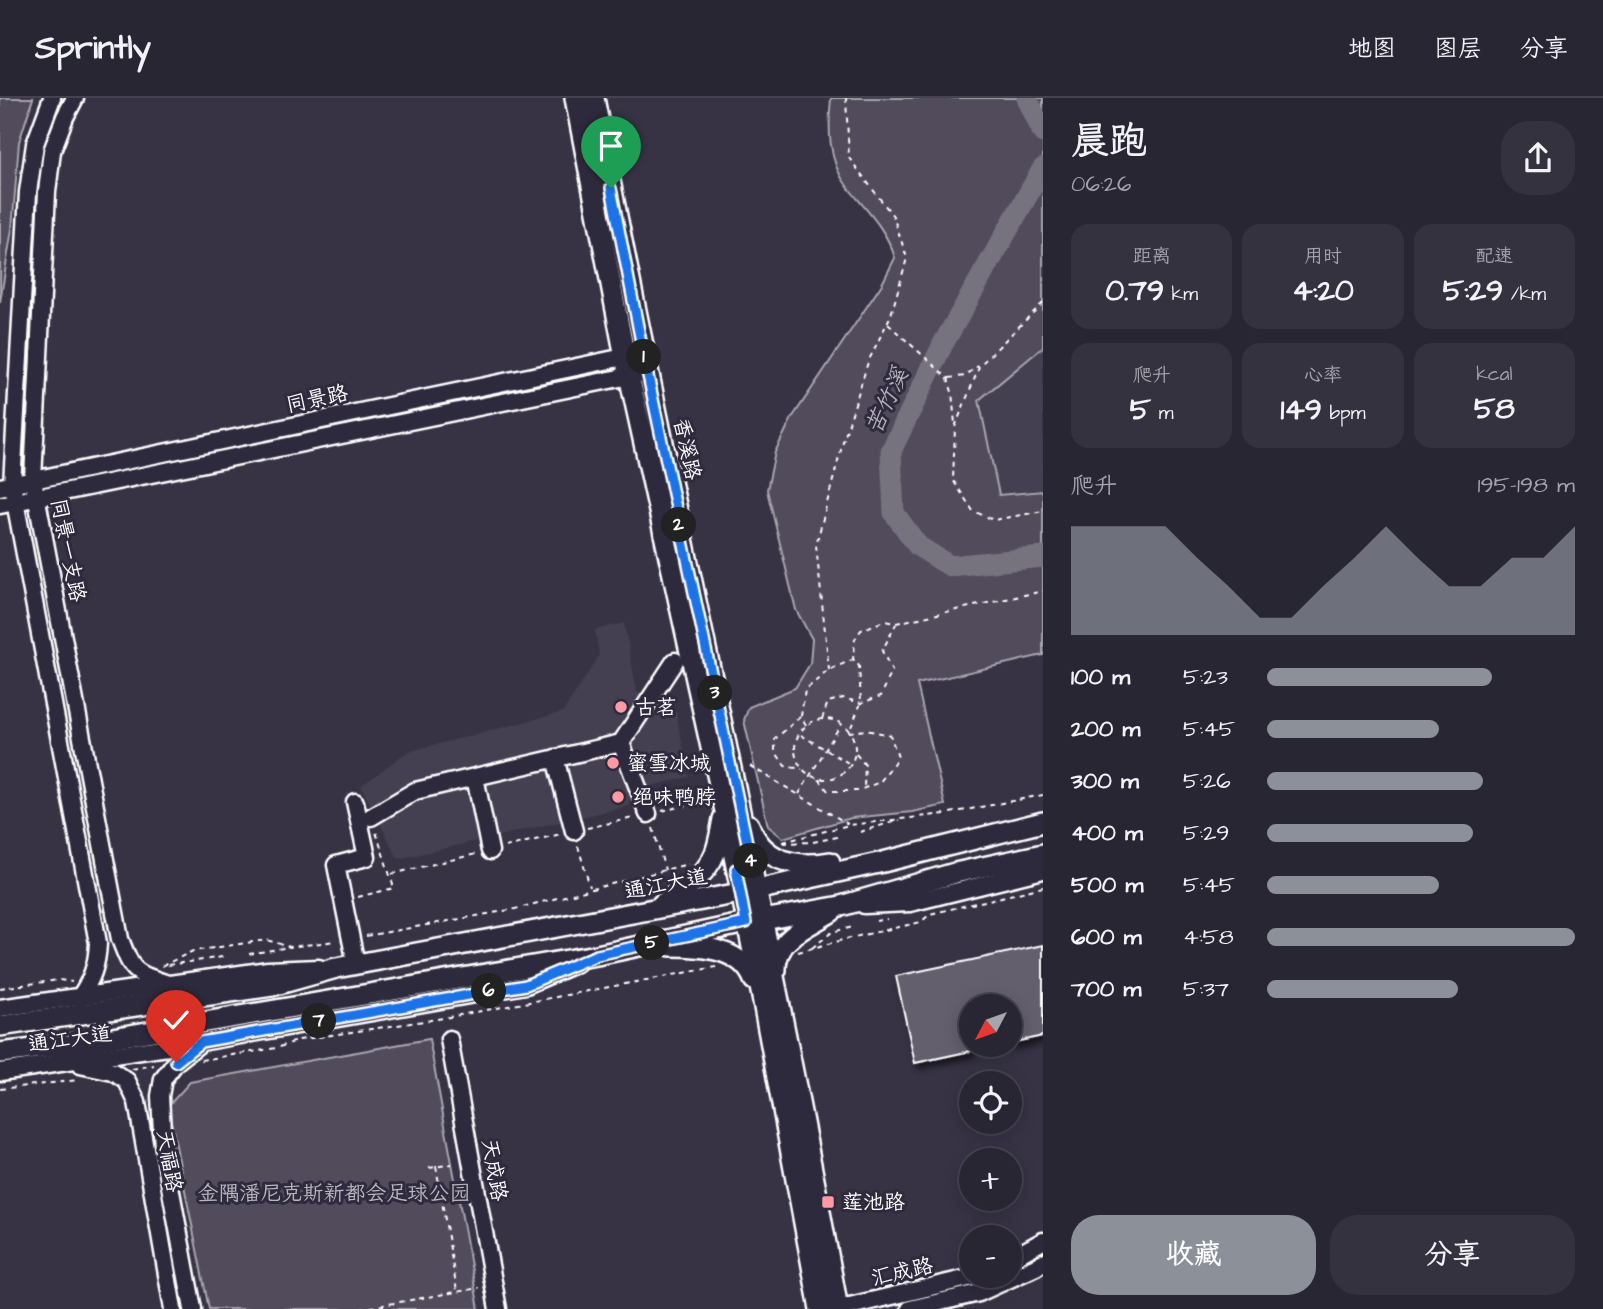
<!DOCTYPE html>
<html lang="zh">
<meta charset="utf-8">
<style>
body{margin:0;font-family:"Architects Daughter","LXGW WenKai TC",sans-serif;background:#353240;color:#f1f3f6;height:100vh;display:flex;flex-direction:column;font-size:26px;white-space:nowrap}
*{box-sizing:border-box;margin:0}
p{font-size:23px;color:#a5a5ac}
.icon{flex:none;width:38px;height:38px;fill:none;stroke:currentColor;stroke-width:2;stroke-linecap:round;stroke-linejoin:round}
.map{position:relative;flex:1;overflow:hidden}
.side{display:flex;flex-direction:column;background:#292634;width:560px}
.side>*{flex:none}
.needle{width:46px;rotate:229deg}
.buttons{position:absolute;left:959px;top:896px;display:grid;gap:14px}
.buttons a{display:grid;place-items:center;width:63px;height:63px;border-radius:50%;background:#292634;box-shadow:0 4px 18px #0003,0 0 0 2px #45434f;font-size:35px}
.pin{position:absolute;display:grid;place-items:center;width:60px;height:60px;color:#fff;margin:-72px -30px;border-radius:50% 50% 50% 0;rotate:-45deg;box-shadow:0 0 7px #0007}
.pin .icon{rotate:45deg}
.km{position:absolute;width:35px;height:35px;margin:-18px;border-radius:50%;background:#222;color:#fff;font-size:19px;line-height:35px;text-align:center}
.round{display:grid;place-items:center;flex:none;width:74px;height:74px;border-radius:28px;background:#353240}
.overview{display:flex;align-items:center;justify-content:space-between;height:119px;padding:0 28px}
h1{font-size:38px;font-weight:700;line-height:52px}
.figures{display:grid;grid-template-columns:repeat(3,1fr);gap:10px;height:119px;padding:7px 28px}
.figures div{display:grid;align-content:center;border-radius:18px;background:#353240;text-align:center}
.figures b{font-size:30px;font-weight:700}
.figures small{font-size:19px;font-weight:400}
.figures p{font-size:19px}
.chart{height:196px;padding:14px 28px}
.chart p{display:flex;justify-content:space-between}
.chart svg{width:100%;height:126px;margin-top:7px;fill:#8c9099;opacity:.7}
.primary-button{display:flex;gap:14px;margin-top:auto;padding:14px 28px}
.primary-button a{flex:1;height:80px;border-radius:28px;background:#8c9099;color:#fff;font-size:28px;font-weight:700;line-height:80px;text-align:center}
.primary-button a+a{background:#353240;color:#f1f3f6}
ul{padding:0 28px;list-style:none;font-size:23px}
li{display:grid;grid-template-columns:112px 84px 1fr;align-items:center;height:52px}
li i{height:18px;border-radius:9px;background:#8c9099}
header{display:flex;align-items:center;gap:42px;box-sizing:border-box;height:98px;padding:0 35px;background:#292634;border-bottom:2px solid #45434f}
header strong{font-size:33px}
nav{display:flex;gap:38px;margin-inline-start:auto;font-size:24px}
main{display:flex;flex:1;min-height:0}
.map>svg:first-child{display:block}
.built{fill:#444051}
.green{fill:#514c5c;stroke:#a8a6ae;stroke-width:2}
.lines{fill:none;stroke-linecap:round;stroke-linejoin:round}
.river{stroke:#76737f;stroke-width:21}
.building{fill:#635f6d;stroke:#fff;stroke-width:2;filter:url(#shadow)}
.minor-casing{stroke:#fff;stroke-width:21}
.major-casing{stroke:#fff;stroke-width:24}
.path{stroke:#fff;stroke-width:2;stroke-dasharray:5 5;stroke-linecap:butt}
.minor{stroke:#2f2a3d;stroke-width:16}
.major{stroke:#2f2a3d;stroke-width:19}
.route-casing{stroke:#fff;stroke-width:14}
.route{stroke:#1a73e8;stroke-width:9}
.poi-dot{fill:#ff9aa2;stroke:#2f2a3d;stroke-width:2.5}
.labels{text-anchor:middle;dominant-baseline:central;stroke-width:6;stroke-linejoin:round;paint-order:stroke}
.street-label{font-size:21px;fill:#fff;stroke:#2f2a3d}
.poi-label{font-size:21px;fill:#fff;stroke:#2f2a3d;text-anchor:start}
.park-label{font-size:21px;fill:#b9b7be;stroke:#2f2a3d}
.water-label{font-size:23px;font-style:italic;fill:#b4b2b9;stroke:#2f2a3d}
</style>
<header>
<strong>Sprintly</strong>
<nav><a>地图</a><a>图层</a><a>分享</a></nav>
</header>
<main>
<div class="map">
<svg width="1043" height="1211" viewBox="0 0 1043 1211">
<defs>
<filter id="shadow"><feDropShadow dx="3.5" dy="5.5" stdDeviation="3.5" flood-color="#0009"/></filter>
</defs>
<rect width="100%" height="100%" fill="#373345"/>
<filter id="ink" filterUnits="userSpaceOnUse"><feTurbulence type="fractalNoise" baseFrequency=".0143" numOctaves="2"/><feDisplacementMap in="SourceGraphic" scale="14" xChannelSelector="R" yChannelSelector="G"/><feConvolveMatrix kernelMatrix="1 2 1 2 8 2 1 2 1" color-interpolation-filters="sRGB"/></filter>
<g filter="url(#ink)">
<path class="built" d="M1043,249V393L999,398L979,302Z
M624,525L637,594L676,614L689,679L630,693L629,708L398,761L361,688L407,654L563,614L599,558L595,532Z"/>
<path class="green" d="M0,0H33L19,44L12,131L0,204Z
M831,0H1043V249L979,302L999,397L1043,393V557L917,586L945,707L912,714L851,720L783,740L768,728L744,622L749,609L795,590L810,566L812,541L796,512L767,392L775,354L792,320L882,186L895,160C886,130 866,112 847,88C828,63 828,30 831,0Z
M429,941L479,1211H209L168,1008L190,984Z"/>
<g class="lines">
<path class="river" d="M1027,0L1043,35
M1043,70L943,246L891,353L894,415L918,448L950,468L1043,459"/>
</g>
<path class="building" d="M1043,847V938L1010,945V908H971V953L915,965L896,878Z"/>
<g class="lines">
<g class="minor-casing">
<path id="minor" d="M52,0L35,46L28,94L12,387L98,845C97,867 92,882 79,900
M75,0L65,19L52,53L47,94L33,381L120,841C133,875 133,874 168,886
M0,389L634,257
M0,407L639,276
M621,645L648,716
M555,660L574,733
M475,679L490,753
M355,704L367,759L336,767L356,866
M371,719L415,693L621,645L675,563
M864,807L910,805L1043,772
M0,910L268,872L319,870
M449,941L498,1211
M80,967L113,974L127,983L137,1004L173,1211
M0,974L201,944L526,887L577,865
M1010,1161L1043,1143
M193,1211L163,1051L160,998L163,981L176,964L200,945
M837,1211L977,1178
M910,1211L979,1195L1036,1169L1043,1164"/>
</g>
<g class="major-casing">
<path id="major" d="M575,0L625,259L725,713L763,904L820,1211
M594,0C671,405 765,806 838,1211
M749,727C763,764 795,770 830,764
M662,806C682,793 706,778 715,755C719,745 721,732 723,721
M671,848C701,848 742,850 754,882
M776,872C775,840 807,829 831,814
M0,928L272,888L336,870L756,792L883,764L1043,724
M0,955L77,946L597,857L746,825L841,808L955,775L1043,756"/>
</g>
<path class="path" d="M1043,205L980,267L955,329L953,382L973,413L994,422L1043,413
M888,226L948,280L952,294L955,326
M949,280L965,278L978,268
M829,572L816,447L843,344L868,264L891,217L907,160L893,118L849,60L846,0
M800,619L775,641V653L785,668L802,671
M822,621L828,604L843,600L861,605L881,598L892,573L882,553L896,526
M795 651a30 30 0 1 1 60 0a30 30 0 1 1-60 0Z
M806,627L801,618L805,592L829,572L852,562
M801,637L850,666
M856,656L865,667L864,689
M750,668L848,726
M819,681L828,693H857L880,684L898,659L890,637L866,632L849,634L861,605L859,568L853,561L855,541L861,532L884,523L896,525L1043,493
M799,696L841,626
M662,713L700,704
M587,730L633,720
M653,730L665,772
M860,734L899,722
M783,744L849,727L945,716L1043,697
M783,745L813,744L837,739
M578,748L590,789
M505,749L561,736
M392,776L476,756
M358,799L394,790L376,734
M876,823L887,821
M366,838L515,811L688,766
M812,850L832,834L853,829
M798,854L850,840L921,824L930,816L1043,789
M249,856L289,849
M168,867L223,859
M162,868L193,853L267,842L290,849L336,843
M0,890L59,882L72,884
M201,962L277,950L299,942L444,920L716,869
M132,971L154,967
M0,991L79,982
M436,1068L457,1193
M429,1070L452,1066
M360,1211L479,1190"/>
<use href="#minor" class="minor"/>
<use href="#major" class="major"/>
</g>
</g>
<g class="lines" filter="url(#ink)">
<g class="route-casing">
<path id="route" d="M176,964L201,944L526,887L597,857L746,825L736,771L752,768L643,254L611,90"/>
</g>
<use href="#route" class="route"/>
</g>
<g class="poi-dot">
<circle cx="621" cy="609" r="7"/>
<circle cx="613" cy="665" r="7"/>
<circle cx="618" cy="699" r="7"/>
<rect x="821" y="1097" width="14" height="14" rx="3.5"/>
</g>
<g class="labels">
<g class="street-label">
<text transform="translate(317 301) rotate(-12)">同景路</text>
<text transform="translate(687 351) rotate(78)">香溪路</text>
<text transform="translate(68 452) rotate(79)">同景一支路</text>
<text transform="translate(666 786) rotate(-11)">通江大道</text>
<text transform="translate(70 941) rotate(-8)">通江大道</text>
<text transform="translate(169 1063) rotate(80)">天福路</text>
<text transform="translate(494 1072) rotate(80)">天成路</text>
<text transform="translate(902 1174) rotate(-13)">汇成路</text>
</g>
<g class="poi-label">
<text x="635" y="609">古茗</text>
<text x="627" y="665">蜜雪冰城</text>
<text x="632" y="699">绝味鸭脖</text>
<text x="842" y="1104">莲池路</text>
</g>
<g class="park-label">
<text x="334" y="1095">金隅潘尼克斯新都会足球公园</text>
</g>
<g class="water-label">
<text transform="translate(887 303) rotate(-65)">苦竹溪</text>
</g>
</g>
</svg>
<div class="buttons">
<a><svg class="needle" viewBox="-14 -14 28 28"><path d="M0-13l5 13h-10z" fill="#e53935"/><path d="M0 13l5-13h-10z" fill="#a5a5ac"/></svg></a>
<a><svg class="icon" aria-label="locate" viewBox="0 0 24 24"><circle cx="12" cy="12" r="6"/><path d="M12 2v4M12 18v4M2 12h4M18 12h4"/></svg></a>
<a>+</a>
<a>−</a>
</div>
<div class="pin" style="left:611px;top:90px;background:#1e9e55"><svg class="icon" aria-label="arrive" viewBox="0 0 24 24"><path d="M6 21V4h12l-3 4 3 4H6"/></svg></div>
<div class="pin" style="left:176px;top:964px;background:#d93025"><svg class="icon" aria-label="check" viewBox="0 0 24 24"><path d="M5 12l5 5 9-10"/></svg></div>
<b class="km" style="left:644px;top:259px">1</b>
<b class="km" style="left:679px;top:427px">2</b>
<b class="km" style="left:715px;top:595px">3</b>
<b class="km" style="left:751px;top:763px">4</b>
<b class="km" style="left:652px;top:845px">5</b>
<b class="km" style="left:489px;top:893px">6</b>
<b class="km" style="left:319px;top:923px">7</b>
</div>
<section class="side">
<div class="overview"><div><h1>晨跑</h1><p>06:26</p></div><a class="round"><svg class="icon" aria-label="share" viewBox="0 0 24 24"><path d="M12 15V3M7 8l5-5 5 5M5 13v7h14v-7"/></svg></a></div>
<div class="figures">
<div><p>距离</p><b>0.79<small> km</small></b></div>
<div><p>用时</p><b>4:20</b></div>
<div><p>配速</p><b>5:29<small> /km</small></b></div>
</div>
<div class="figures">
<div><p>爬升</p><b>5<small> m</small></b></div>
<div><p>心率</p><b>149<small> bpm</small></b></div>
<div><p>kcal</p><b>58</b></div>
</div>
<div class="chart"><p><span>爬升</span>195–198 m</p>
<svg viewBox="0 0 160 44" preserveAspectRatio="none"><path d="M0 44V6L10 6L20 6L30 6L40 17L50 27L60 38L70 38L80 27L90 17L100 6L110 17L120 27L130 27L140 17L150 17L160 6V44z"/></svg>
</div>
<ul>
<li><b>100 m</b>5:23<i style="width:73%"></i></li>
<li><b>200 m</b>5:45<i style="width:56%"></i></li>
<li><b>300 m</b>5:26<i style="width:70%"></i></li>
<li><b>400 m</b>5:29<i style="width:67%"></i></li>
<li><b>500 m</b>5:45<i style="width:56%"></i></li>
<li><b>600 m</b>4:58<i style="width:100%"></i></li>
<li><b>700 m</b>5:37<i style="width:62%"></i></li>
</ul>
<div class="primary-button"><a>收藏</a><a>分享</a></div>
</section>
</main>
